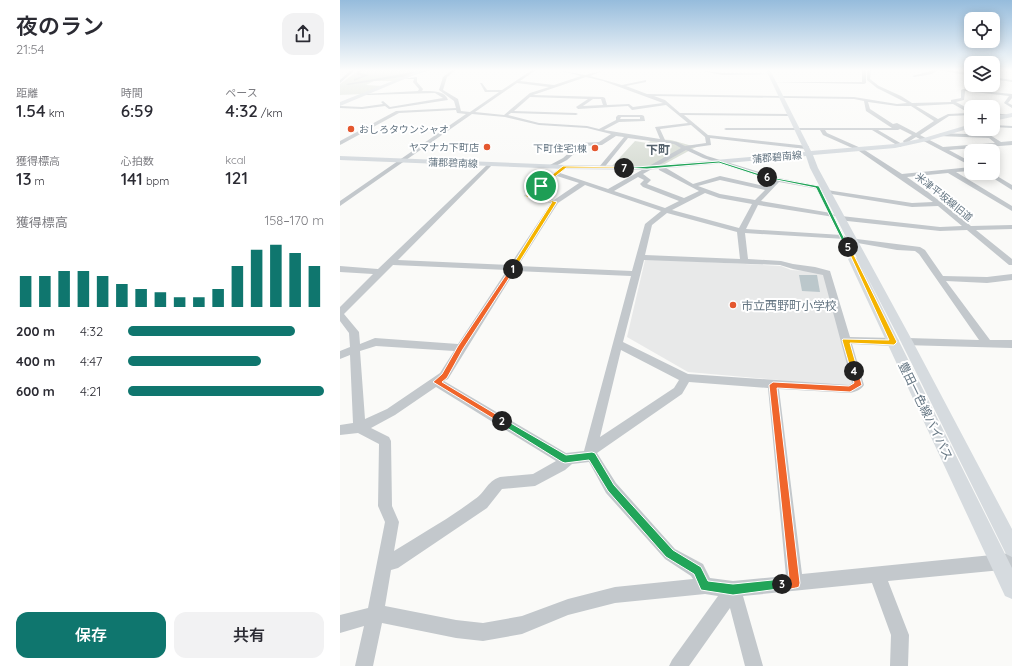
<!DOCTYPE html>
<html lang="ja">
<meta charset="utf-8">
<style>
body{margin:0;font-family:Quicksand,"Noto Sans JP",sans-serif;background:#f2f2f3;color:#2b2b33;height:100vh;display:flex;flex-direction:column;font-size:15px;white-space:nowrap}
*{box-sizing:border-box;margin:0}
p{font-size:13px;color:#7c7c81}
.icon{flex:none;width:22px;height:22px;fill:none;stroke:currentColor;stroke-width:2;stroke-linecap:round;stroke-linejoin:round}
.map{position:relative;flex:1;overflow:hidden}
.details{display:flex;flex-direction:column;background:#fff;width:340px}
.details>*{flex:none}
.controls{position:absolute;left:624px;top:12px;display:grid;gap:8px}
.controls a{display:grid;place-items:center;width:36px;height:36px;border-radius:8px;background:#fff;box-shadow:0 2px 10px #0003;font-size:20px}
.pin{position:absolute;display:grid;place-items:center;width:34px;height:34px;color:#fff;margin:-17px;border:2px solid #fff;border-radius:50%;box-shadow:0 1px 4px #0007}
.km{position:absolute;width:20px;height:20px;margin:-10px;border-radius:50%;background:#222;color:#fff;font-size:11px;line-height:20px;text-align:center}
.round{display:grid;place-items:center;flex:none;width:42px;height:42px;border-radius:12px;background:#f2f2f3}
.summary{display:flex;align-items:center;justify-content:space-between;height:68px;padding:0 16px}
h1{font-size:22px;font-weight:600;line-height:30px}
.figures{display:grid;grid-template-columns:repeat(3,1fr);gap:6px;height:68px;padding:4px 16px}
.figures div{display:grid;align-content:center}
.figures b{font-size:17px;font-weight:600}
.figures small{font-size:11px;font-weight:400}
.figures p{font-size:11px}
.chart{height:112px;padding:8px 16px}
.chart p{display:flex;justify-content:space-between}
.chart svg{width:100%;height:72px;margin-top:4px;stroke:#0f766e;stroke-width:6}
.cta{display:flex;gap:8px;margin-top:auto;padding:8px 16px}
.cta a{flex:1;height:46px;border-radius:12px;background:#0f766e;color:#fff;font-size:16px;font-weight:600;line-height:46px;text-align:center}
.cta a+a{background:#f2f2f3;color:#2b2b33}
ul{padding:0 16px;list-style:none;font-size:13px}
li{display:grid;grid-template-columns:64px 48px 1fr;align-items:center;height:30px}
li i{height:10px;border-radius:5px;background:#0f766e}
main{display:flex;flex:1;min-height:0}
.map>svg:first-child{display:block}
.built{fill:#e8e9e9}
.green{fill:#dadfd7}
.water{fill:#bbc7cb}
.lines{fill:none;stroke-linecap:round;stroke-linejoin:round}
.stream{stroke:#bbc7cb;stroke-width:1}
.minor{fill:#c3c8cc;fill-rule:evenodd}
.major{fill:#d6dbdf;fill-rule:evenodd}
.split-1{fill:#f5b400;stroke:#fff}
.split-2{fill:#f0652b;stroke:#fff}
.split-3{fill:#22a559;stroke:#fff}
.split-4{fill:#f0652b;stroke:#fff}
.split-5{fill:#f5b400;stroke:#fff}
.split-6{fill:#22a559;stroke:#fff}
.split-7{fill:#22a559;stroke:#fff}
.split-8{fill:#f5b400;stroke:#fff}
.poi-dot{fill:#e4572e;stroke:#fff;stroke-width:1.5}
.labels{text-anchor:middle;dominant-baseline:central;stroke-width:4;stroke-linejoin:round;paint-order:stroke}
.far-poi-label{font-size:10px;fill:#657683;stroke:#fff;text-anchor:end}
.far-street-label{font-size:10px;fill:#657683;stroke:#fff}
.far-quarter-label{font-size:12px;font-weight:bold;fill:#57646e;stroke:#fff}
.poi-label{font-size:12px;fill:#657683;stroke:#fff;text-anchor:start}
.street-label{font-size:12px;fill:#657683;stroke:#fff}
</style>
<main>
<section class="details">
<div class="summary"><div><h1>夜のラン</h1><p>21:54</p></div><a class="round"><svg class="icon" aria-label="share" viewBox="0 0 24 24"><path d="M12 15V3M7 8l5-5 5 5M5 13v7h14v-7"/></svg></a></div>
<div class="figures">
<div><p>距離</p><b>1.54<small> km</small></b></div>
<div><p>時間</p><b>6:59</b></div>
<div><p>ペース</p><b>4:32<small> /km</small></b></div>
</div>
<div class="figures">
<div><p>獲得標高</p><b>13<small> m</small></b></div>
<div><p>心拍数</p><b>141<small> bpm</small></b></div>
<div><p>kcal</p><b>121</b></div>
</div>
<div class="chart"><p><span>獲得標高</span>158–170 m</p>
<svg viewBox="0 0 160 44" preserveAspectRatio="none"><path d="M5 44V25M15 44V25M25 44V22M35 44V22M45 44V25M55 44V30M65 44V33M75 44V35M85 44V38M95 44V38M105 44V33M115 44V19M125 44V9M135 44V6M145 44V11M155 44V19"/></svg>
</div>
<ul>
<li><b>200 m</b>4:32<i style="width:85%"></i></li>
<li><b>400 m</b>4:47<i style="width:68%"></i></li>
<li><b>600 m</b>4:21<i style="width:100%"></i></li>
</ul>
<div class="cta"><a>保存</a><a>共有</a></div>
</section>
<div class="map">
<svg width="672" height="666" viewBox="0 0 672 666">
<rect width="100%" height="100%" fill="#fafaf8"/>
<path class="built" d="M308,259L441,266L451,270L480,272L484,274L513,382L508,386L348,372L287,337L305,260Z"/>
<path class="green" d="M19,70H82L55,81H34L26,85L43,86L23,94L0,95V84Z
M314,139L331,140L356,147L321,166H272L295,141L307,143Z"/>
<path class="water" d="M459,275H477L480,292L462,291Z"/>
<g class="lines">
<path class="stream" d="M607,70L631,74"/>
<path class="minor" d="M11,70H15L0,83V80Z
M19,70H23L20,73L29,75L14,81V79L22,76L16,74Z
M84,70H91L63,78L61,77L8,85L6,84Z
M112,70H116L107,77L103,90L118,99L121,111L130,112L159,92H145L140,83H142L147,90H162L192,70H196L180,81L214,85L241,76L218,70L245,75L265,70L250,76L282,85L306,80V82L286,86L307,94L514,97L557,104L567,103L537,88L527,80V70H531L530,79L539,86L561,96L572,103L611,102V100L621,98V90L623,89L672,94V98L668,103L672,105V108L664,103L669,96L625,91L624,100L616,102L631,110V115L609,116L580,135L603,147L655,143L649,138L599,136L598,135L601,133L650,135L661,142L672,141V145L609,150L631,162V166L576,137L568,142L569,145H565L563,141L572,135L560,129L558,130H538L562,144L563,145L560,147L532,130H485L487,133L523,149L562,174L631,167V171L616,172L672,206V211L608,173L567,177L588,192L631,226L672,225V229L636,230L672,259V265H669L627,230L600,231L498,220V216H501L600,227L622,226L598,206L572,207L485,193V191L487,190L572,203L593,202L519,151L483,135L480,130H386L384,129L386,128H552L526,111L524,101L514,99L314,96L325,100L340,113L451,114L449,116L344,115L368,135L468,146L469,147L466,149L370,138L371,145L350,148L367,156L439,178L480,186V188L478,189L439,182L421,201L491,213L495,215L494,217L418,205L406,229L502,235L506,237L505,239L405,233L408,259L441,261L453,264L475,267L490,271L510,337L554,338L558,339L559,342L558,345L554,346L512,344L524,385C521,390 515,392 510,393L439,389L462,574L672,553V569L548,581L569,635L568,666H550L551,635L532,583L403,596L423,666H405L390,608L349,666H329L332,660L378,596L365,594L275,603L228,615L182,634L143,641L116,638L42,623L33,666H15L24,626L0,633V615L28,608L45,522L38,506L39,444L18,433L0,435V425L13,423L10,355L0,359V351L10,347L9,333L0,321V307L33,274L0,272V266L38,269L150,162L153,164L152,165L58,260L170,265L211,203L184,196L220,168L225,169L220,173L268,189L341,148L334,144L288,138L263,169H259V167L284,137L276,136L262,145L243,146L227,160L212,168L209,166L210,165L223,158L240,143L259,142L271,134L247,128L199,125L165,117L132,114L0,206V201L126,114L117,113L116,110L59,113L2,144L0,145V141L56,111L116,108L114,101L99,90L103,77ZM246,77L263,81L323,103L293,107L289,104L267,105L265,98L263,97L193,95ZM177,83L209,87L190,93L164,115L135,112ZM190,97L248,99L236,107L238,109L288,106L292,110L326,105L348,123L315,127L320,139L264,130L279,122L305,121L304,116L302,115H278L276,117V120L259,129L247,126L199,123L168,115L171,113L236,115L238,114L236,113L174,111ZM253,99H261L263,105L243,106ZM528,102L557,106H571L594,121L576,133L557,123L553,124L530,109ZM613,104L629,113L608,114L598,119L576,106ZM300,117V119H280L281,117ZM351,125L365,137L366,143L345,146L337,142L325,140L320,129ZM346,150L363,158L434,181L428,187L380,176L353,184L321,165L318,167L319,170L359,191L344,198L307,184L311,180L303,174ZM217,176L239,183L214,200L192,195ZM298,177L304,180L300,184L303,187L339,201L325,208L274,191ZM380,180L425,190L415,200L380,194L358,186ZM245,185L321,211L305,224L292,271L178,266L218,203ZM365,193L379,198L412,204L399,228L332,210ZM327,213L397,232L400,259L305,255L312,225ZM304,260L440,265L453,269L483,275L512,383L509,385L348,374L283,342ZM53,265L167,270L118,344L35,338L20,344L19,332L4,314ZM175,271L291,276L244,451L226,453L104,381L108,379ZM36,346L114,351L100,373L47,409L25,419L20,351ZM281,350L339,380L334,388L260,437ZM349,382L428,388L446,576L393,581L370,578L363,564L335,549L276,483L257,453L342,394ZM96,387L216,461L193,474L160,477C146,482 146,492 135,499C110,518 81,534 54,551L59,522L52,506L51,441L49,437L31,428L55,415ZM249,462L266,493L325,559L351,576L353,579L275,587L228,599L182,616L143,623L116,620L45,606L51,570L58,568L147,508L162,489L195,486L225,470L232,464Z
M358,70L382,73L432,74L382,75Z
M522,70H526V83L524,84L432,82H522Z
M594,70H605L631,74V76L598,70L592,74L574,77L572,76Z
M77,77V82L83,89L82,91C91,91 105,90 108,100L49,109L45,106L22,109L0,108V106L22,107L43,104L41,102L43,101L50,107L103,98L95,93L26,95L24,94L78,91L79,89L73,82L74,79H62Z
M653,77L672,80V82L653,79Z
M653,113L671,115L669,116L653,115Z
M653,125L672,126V128L653,127Z
M645,173H652L672,185V190Z
M509,238L580,247L585,250L603,276L647,277L672,274V280L647,283L606,281L650,340H672V348L563,345L562,342L563,339L567,338L639,340L579,254L575,251L557,250L512,242H509Z"/>
<path class="major" d="M80,70H86L0,106V102Z
M426,70H430L471,151L555,144L584,138L631,124V128L587,141L555,148L473,155L478,168L573,342L672,529V557L666,554L561,342L522,267L672,568V599L665,596L508,259L513,256L517,258L470,168L466,156L307,170L225,169L0,160V156L225,165L307,166L465,152Z
M672,113V117L653,121V117Z"/>
</g>
<linearGradient id="sky" x2="0" y2="1"><stop stop-color="#96bcdc"/><stop offset="0.43" stop-color="#fdfdfc"/><stop offset="1" stop-color="#fdfdfc" stop-opacity="0"/></linearGradient>
<rect width="672" height="163" fill="url(#sky)"/>
<path class="split-1" d="M199,185L203,186L191,195L217,202L175,269L171,270L170,269L212,202L186,197V195Z"/>
<path class="split-2" d="M173,267L175,269L123,349L107,378L102,382L164,419L166,421L162,424L93,382L102,374L118,346L170,269Z"/>
<path class="split-3" d="M162,418L226,455L252,452L255,453L274,485L333,550L361,567L368,581L393,584L442,579L446,580L448,584L446,588L393,595L361,590L354,574L326,557L268,491L249,460L225,463L222,462L159,423L158,421Z"/>
<path class="split-4" d="M514,369L518,371L522,385L510,392L437,388L460,583L459,587C453,589 445,590 439,588L437,584L439,580L449,578L429,385L433,382L509,386L514,383L511,371Z"/>
<path class="split-5" d="M506,246L510,247L557,342L554,345L510,343L518,371L514,374L511,371L502,340L503,339L549,340Z"/>
<path class="split-6" d="M425,176L479,186L509,248L505,247L476,188L427,178Z"/>
<path class="split-7" d="M379,161L429,177L425,178L379,163L307,169L282,168Z"/>
<path class="split-8" d="M223,166L284,167L286,168H226L202,187H199V185Z"/>
<g class="poi-dot">
<circle cx="11" cy="129" r="4"/>
<circle cx="147" cy="147" r="4"/>
<circle cx="255" cy="148" r="4"/>
<circle cx="393" cy="305" r="4"/>
</g>
<g class="labels">
<g class="far-poi-label">
<text x="19" y="129" text-anchor="start">おしろタウンシャオ</text>
<text x="139" y="147">ヤマナカ下町店</text>
<text x="247" y="148">下町住宅1棟</text>
</g>
<g class="far-street-label">
<text transform="translate(437 157) rotate(-5)">蒲郡碧南線</text>
<text transform="translate(113 163) rotate(2)">蒲郡碧南線</text>
<text transform="translate(604 197) rotate(39)">米津平坂線旧道</text>
</g>
<g class="far-quarter-label">
<text x="318" y="149">下町</text>
</g>
<g class="poi-label">
<text x="401" y="305">市立西野町小学校</text>
</g>
<g class="street-label">
<text transform="translate(586 411) rotate(64)">豊田一色線バイパス</text>
</g>
</g>
</svg>
<div class="controls">
<a><svg class="icon" aria-label="locate" viewBox="0 0 24 24"><circle cx="12" cy="12" r="6"/><path d="M12 2v4M12 18v4M2 12h4M18 12h4"/></svg></a>
<a><svg class="icon" aria-label="layers" viewBox="0 0 24 24"><path d="M12 4l9 5-9 5-9-5zM3 14l9 5 9-5"/></svg></a>
<a>+</a>
<a>−</a>
</div>
<div class="pin" style="left:201px;top:186px;background:#1e9e55"><svg class="icon" aria-label="arrive" viewBox="0 0 24 24"><path d="M6 21V4h12l-3 4 3 4H6"/></svg></div>
<b class="km" style="left:173px;top:269px">1</b>
<b class="km" style="left:162px;top:421px">2</b>
<b class="km" style="left:442px;top:584px">3</b>
<b class="km" style="left:514px;top:371px">4</b>
<b class="km" style="left:508px;top:247px">5</b>
<b class="km" style="left:427px;top:177px">6</b>
<b class="km" style="left:284px;top:168px">7</b>
</div>
</main>
